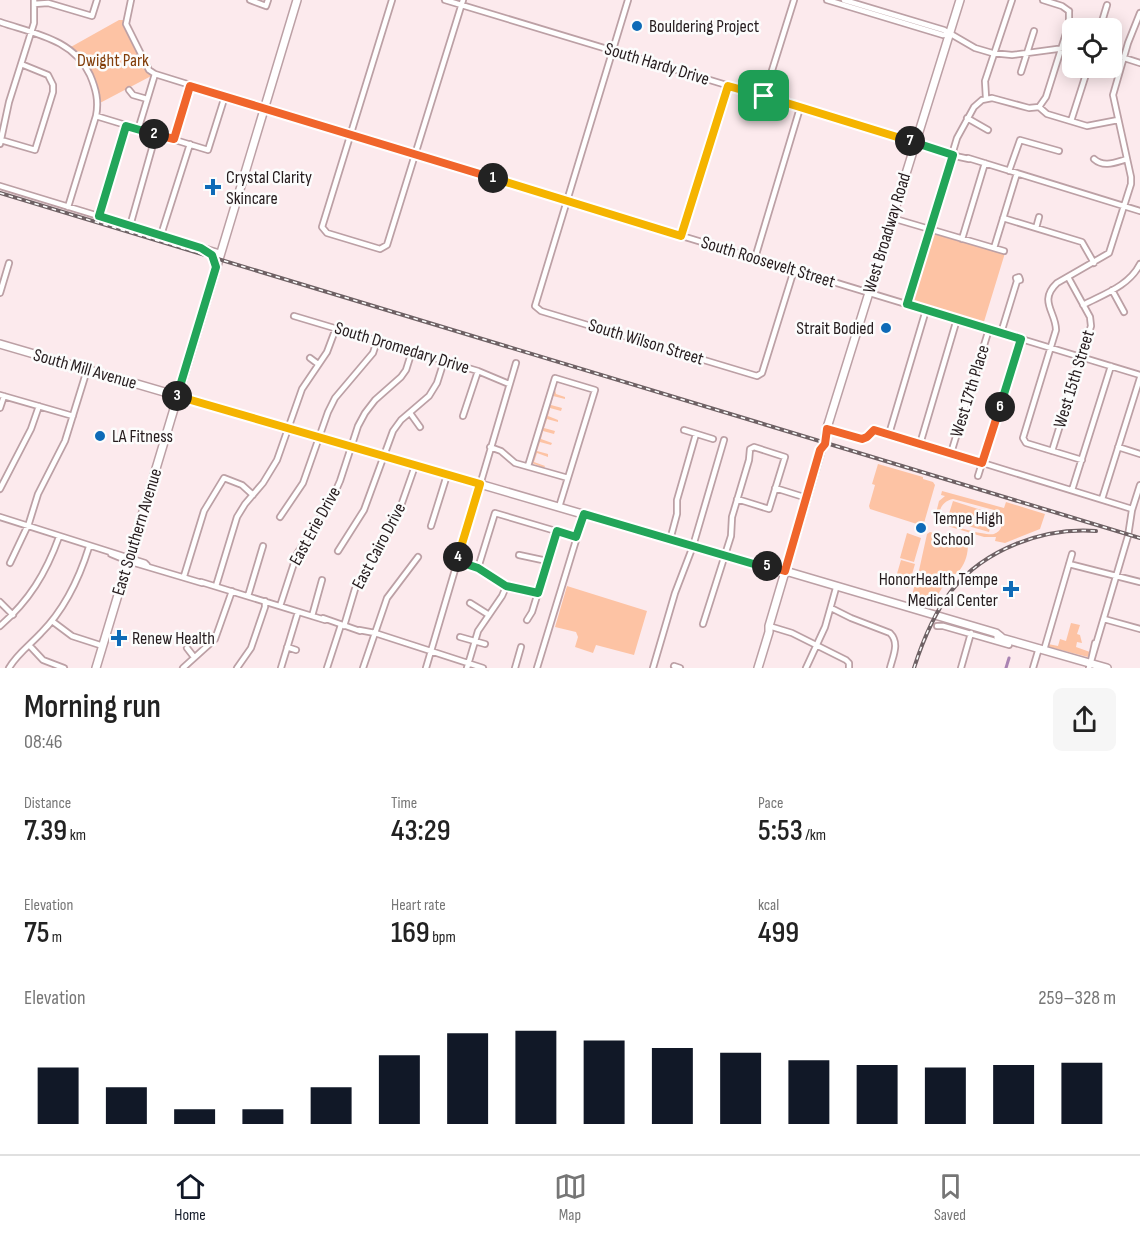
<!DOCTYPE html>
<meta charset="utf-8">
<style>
body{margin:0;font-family:"Sofia Sans Condensed",sans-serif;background:#f6f6f6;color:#222;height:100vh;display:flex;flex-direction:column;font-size:22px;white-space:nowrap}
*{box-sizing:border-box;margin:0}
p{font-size:20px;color:#767676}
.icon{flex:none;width:33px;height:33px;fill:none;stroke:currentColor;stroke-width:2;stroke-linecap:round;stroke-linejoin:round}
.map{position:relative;height:668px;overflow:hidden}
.drawer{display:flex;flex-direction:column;background:#fff;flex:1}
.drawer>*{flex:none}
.tools{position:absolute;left:1062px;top:18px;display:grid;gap:12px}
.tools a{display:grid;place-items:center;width:60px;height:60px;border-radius:9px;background:#fff;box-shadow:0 3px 15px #0003;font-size:30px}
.pin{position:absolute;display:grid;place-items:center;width:51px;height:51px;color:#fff;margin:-26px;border-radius:12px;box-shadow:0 3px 9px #0006}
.km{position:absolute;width:30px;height:30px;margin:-15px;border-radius:50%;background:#222;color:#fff;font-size:16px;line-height:30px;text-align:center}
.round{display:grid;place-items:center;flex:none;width:63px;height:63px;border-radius:9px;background:#f6f6f6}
.summary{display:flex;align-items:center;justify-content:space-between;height:102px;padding:0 24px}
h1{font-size:33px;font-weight:600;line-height:45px}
.metrics{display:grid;grid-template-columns:repeat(3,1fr);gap:9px;height:102px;padding:6px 24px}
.metrics div{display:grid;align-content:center}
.metrics b{font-size:30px;font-weight:600}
.metrics small{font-size:16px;font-weight:400}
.metrics p{font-size:16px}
.chart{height:168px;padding:12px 24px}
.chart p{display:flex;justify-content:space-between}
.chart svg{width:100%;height:108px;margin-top:6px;stroke:#111827;stroke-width:6}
.menu{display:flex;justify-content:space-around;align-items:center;height:84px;border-top:2px solid #e0e0e0;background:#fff;font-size:16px;color:#767676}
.menu a{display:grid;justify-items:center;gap:3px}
.menu .on{color:#111827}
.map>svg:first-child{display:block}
.green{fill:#fdc3a4;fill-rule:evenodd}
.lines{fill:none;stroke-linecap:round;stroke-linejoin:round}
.canal{stroke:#a983b2;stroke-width:3}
.minor-casing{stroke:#bca0a5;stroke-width:8}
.major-casing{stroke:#bca0a5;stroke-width:10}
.minor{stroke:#fff;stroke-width:4.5}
.major{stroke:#fff;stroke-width:7}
.rail-casing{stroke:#6e6164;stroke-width:4}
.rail{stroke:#fcfcfc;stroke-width:1.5;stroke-dasharray:4.5;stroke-linecap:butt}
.split-1-casing{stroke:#fff;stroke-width:12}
.split-2-casing{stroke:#fff;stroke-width:12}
.split-3-casing{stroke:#fff;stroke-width:12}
.split-4-casing{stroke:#fff;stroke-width:12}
.split-5-casing{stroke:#fff;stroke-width:12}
.split-6-casing{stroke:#fff;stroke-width:12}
.split-7-casing{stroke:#fff;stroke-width:12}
.split-8-casing{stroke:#fff;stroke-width:12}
.split-1{stroke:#f5b400;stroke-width:8}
.split-2{stroke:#f0652b;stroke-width:8}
.split-3{stroke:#22a559;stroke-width:8}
.split-4{stroke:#f5b400;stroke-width:8}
.split-5{stroke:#22a559;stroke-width:8}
.split-6{stroke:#f0652b;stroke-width:8}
.split-7{stroke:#22a559;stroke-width:8}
.split-8{stroke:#f5b400;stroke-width:8}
.poi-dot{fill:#0e6ab7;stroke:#fcfcfc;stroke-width:2}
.labels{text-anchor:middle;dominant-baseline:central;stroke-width:5;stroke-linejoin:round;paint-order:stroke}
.poi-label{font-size:18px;fill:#251b1d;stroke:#fcfcfc;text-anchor:start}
.park-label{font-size:18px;fill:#823d09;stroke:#fcfcfc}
.street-label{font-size:18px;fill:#251b1d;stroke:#fcfcfc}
</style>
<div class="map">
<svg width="1140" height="668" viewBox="0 0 1140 668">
<rect width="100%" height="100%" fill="#fceaed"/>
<path class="green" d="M119,20H126L149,70L155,74L98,104L89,74L69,48Z
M932,232L1005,253L983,325L910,302Z
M554,389H555L556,394L565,397V399L553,396L551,405L562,408L561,411L550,408L548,416L558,420V422L547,419L544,428L555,431L554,434L543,431L541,439L552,443L551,445L540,442L537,451L548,454V457L537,453L534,462L545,466L544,468L532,463Z
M878,464L923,477V479L933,482L935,485L924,523L920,525L870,509L869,506L875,485L872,484Z
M942,491L1004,508L1006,502L1045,514L1040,529L1005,543L995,541L996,537H984L941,524L936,513L939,501L945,496L941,495ZM953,499L994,510L1001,518V528C999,531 998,532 994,534C987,536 954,527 947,523C934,515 941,501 953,499Z
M953,501L994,514L989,532L947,520Z
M930,532L968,544C968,563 958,580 937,580C931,580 924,576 918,575L927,534Z
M907,533L921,538L914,562L900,558Z
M901,560L915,564L908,588L894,584Z
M919,578L943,586C936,600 927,608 910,603L916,580Z
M567,586L647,611L634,655L596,645L593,653L575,647L578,637L576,632L555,627Z
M1071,623L1080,625L1077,634L1080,635L1082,643L1077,642L1076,647L1090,652L1088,657L1049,647L1048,644L1058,646L1060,639L1066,641Z"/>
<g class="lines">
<path class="canal" d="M1006,668L1009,658"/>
<g class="minor-casing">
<path id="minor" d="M131,0L126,24L149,70L155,74L415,155L1140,375
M250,0L266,6L268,0
M392,0L322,227L327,233L380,249L387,245L463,0
M445,0L915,142L955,156L969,159
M628,0L535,306L541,311L757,376L762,373L794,270
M827,0L943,35L949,34
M844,0L944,30L975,48L992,53L1012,55L1072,47
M1043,0L1062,6L1069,11
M34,4L48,3L92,16L97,0
M0,22C35,34 73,39 90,75C96,89 99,101 96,116L68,207
M1100,28L1107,5
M1112,54L1140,63
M1021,72L1034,31
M129,90L133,95L147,99
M764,96L794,0
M986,98L985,81L1012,0
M1039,107L1046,97L1069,24V11
M96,116L208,150L225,96
M967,118L988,130
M1071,121L1088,68
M138,130L155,74
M174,139L190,85
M1,140L35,150L53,92V85L48,75L21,64
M0,144L9,102L34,23V0
M968,158L1140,211
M1094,159C1104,168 1116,162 1127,159
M1009,171L1020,140L1059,151
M0,186L220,253
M99,216L126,126
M892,218L1004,251
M1003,218L1082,242L1094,263
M130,226L156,134
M1036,228L1039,217
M161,235L190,144
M681,236L728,86
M962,239L985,163
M994,248L1017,173
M755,258L800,108
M1019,277L1020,280L1017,281L1016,278Z
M1112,290L1124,312
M0,293L9,263
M907,304L957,138L974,107L982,100L992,98L1029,108L1039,107L1047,114L1087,126L1118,120
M1083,305C1104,294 1129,286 1140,264
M294,316L478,371L509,384
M1001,333L1017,281
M310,358L318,364
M0,395L73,416
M0,408L4,396
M410,413L420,427
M463,416L478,371
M827,429L862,439L867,437L872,431L876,430L1132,509
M684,430L713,439
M889,434L926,310
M920,444L957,319
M490,447L501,451L515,463L568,478
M1118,447L1140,454
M1052,451L1091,326L1090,317L1068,277
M951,453L989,329
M1082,460L1026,443L1023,438L1056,330C1056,312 1038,301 1057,283L1109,253L1131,184V177L1113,95L1128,43L1140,13
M528,466L555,378L595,390L559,507
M978,476L1021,339
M775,488L807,498
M0,489L31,429L39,406
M1072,490L1111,366
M1102,499L1140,378
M0,517L145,563L147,565
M280,517L303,483L328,412L335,398L373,353L377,341
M431,526L447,475
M670,540L677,514V500L696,434
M338,551L364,510L393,431L401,420L429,396L437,383L444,361
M111,554L128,561L202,583
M519,555L547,561
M457,561L478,568L506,587L538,593
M10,563L29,523L38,494L65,441L87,370
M1069,564L1140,582
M478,568L495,513L576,537
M184,576L204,511L224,478L242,485L253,495
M201,582L325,620
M216,586L237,517L245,504L263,483L277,460L302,389L327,352L336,328
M248,596L263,546
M0,602L13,615
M470,603L489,615
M280,606L297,554L332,499L340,481L358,426L365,413L375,400L401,377L406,370L412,351
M831,608L851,618L890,633C900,643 893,656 890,668
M312,616L322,580
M323,618L360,631
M1104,619L1140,629
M527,620L532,612L557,531
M52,621L72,636L103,646
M703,624L731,536L732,517L749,460L750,449L754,447L785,457L769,509L737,499
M0,626C29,601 46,573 59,537
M344,626L355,589L397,517L415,466
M769,626L792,633L846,660L849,663V668
M937,626H943L1009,645
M359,630L375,633L483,668
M460,637L485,644
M29,645L43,660L64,668
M287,647L296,650
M187,648L194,657
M1044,650L1072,554
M1091,661L1095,643
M674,666L680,668
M9,668C17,654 30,645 41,633C65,609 79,579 89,547
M183,668L215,639L232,591
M237,668L251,648L265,607V601
M281,668L298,612
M327,668L341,625
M363,668L387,598L418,557
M426,668L516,363
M467,668L478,631L502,596L506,587
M515,668L521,647
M537,668L584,514
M653,668L675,593L693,546L724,440
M806,668L825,627L836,588
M961,668L971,633
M1033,668L1039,648
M1089,668L1128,536L1132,510L1140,485"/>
</g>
<g class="major-casing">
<path id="major" d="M201,248L212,255L216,267
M0,344L757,565H765L996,633L1001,637
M998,637L1107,668
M96,668L297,0
M758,668L769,632V626L821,450L825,444L826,431L960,0"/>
</g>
<use href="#minor" class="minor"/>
<use href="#major" class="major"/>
<g class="rail-casing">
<path id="rail" d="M0,193L1140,538
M914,668C923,640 934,613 952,590C985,549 1044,527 1096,531"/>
</g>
<use href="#rail" class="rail"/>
</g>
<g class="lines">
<g class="split-1-casing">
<path id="split-1" d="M493,178L681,236L728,86L764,96"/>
</g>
<g class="split-2-casing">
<path id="split-2" d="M154,134L174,139L190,86L493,178"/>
</g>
<g class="split-3-casing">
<path id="split-3" d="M154,134L126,126L99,216L201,248L212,255L216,267L177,396"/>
</g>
<g class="split-4-casing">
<path id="split-4" d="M177,396L480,484L458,557"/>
</g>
<g class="split-5-casing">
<path id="split-5" d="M458,557L457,561L478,568L506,586L538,593L557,531L576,537L584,514L757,565L767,566"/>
</g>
<g class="split-6-casing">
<path id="split-6" d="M767,566L785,571L820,450L825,444L827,429L862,439L867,437L874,430L982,463L1000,407"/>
</g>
<g class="split-7-casing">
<path id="split-7" d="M910,141L953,155L907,304L1021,339L1000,407"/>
</g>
<g class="split-8-casing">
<path id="split-8" d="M764,96L910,141"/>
</g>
<use href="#split-1" class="split-1"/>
<use href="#split-2" class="split-2"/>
<use href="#split-3" class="split-3"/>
<use href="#split-4" class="split-4"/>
<use href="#split-5" class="split-5"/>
<use href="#split-6" class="split-6"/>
<use href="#split-7" class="split-7"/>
<use href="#split-8" class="split-8"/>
</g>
<g class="poi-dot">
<circle cx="637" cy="26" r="6"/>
<path d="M210 178h6v6h6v6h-6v6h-6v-6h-6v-6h6z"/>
<circle cx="886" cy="328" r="6"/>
<circle cx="100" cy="436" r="6"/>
<circle cx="921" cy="528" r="6"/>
<path d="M1008 580h6v6h6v6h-6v6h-6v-6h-6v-6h6z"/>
<path d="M116 629h6v6h6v6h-6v6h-6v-6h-6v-6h6z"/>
</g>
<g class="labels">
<g class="poi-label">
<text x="649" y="26">Bouldering Project</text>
<text x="226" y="177">Crystal Clarity<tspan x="226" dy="21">Skincare</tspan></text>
<text x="874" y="328" text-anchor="end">Strait Bodied</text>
<text x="112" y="436">LA Fitness</text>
<text x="933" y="518">Tempe High<tspan x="933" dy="21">School</tspan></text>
<text x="998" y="579" text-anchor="end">HonorHealth Tempe<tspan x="998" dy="21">Medical Center</tspan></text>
<text x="132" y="638">Renew Health</text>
</g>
<g class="park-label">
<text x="113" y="60">Dwight Park</text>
</g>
<g class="street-label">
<text transform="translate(657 64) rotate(17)">South Hardy Drive</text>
<text transform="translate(887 233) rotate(-73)">West Broadway Road</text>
<text transform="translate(768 262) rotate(17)">South Roosevelt Street</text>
<text transform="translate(646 342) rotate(17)">South Wilson Street</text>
<text transform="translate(402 348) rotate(17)">South Dromedary Drive</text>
<text transform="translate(85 369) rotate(16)">South Mill Avenue</text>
<text transform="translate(1074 379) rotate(-73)">West 15th Street</text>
<text transform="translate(970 391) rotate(-73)">West 17th Place</text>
<text transform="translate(315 526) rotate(-61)">East Erie Drive</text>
<text transform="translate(137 532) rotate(-73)">East Southern Avenue</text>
<text transform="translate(379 546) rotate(-62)">East Cairo Drive</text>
</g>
</g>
</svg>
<div class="tools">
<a><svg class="icon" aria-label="locate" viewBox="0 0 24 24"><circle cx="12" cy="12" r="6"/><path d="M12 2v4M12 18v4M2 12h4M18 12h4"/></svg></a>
</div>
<div class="pin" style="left:764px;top:96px;background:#1e9e55"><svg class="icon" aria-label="arrive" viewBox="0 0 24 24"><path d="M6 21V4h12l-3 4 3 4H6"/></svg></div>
<b class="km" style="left:493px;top:178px">1</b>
<b class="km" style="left:154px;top:134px">2</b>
<b class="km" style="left:177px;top:396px">3</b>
<b class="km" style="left:458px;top:557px">4</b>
<b class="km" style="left:767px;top:566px">5</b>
<b class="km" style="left:1000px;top:407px">6</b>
<b class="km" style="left:910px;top:141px">7</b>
</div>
<section class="drawer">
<div class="summary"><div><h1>Morning run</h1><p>08:46</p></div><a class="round"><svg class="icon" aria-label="share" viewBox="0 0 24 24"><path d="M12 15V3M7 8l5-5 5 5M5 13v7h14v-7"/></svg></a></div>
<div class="metrics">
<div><p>Distance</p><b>7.39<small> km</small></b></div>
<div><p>Time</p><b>43:29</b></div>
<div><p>Pace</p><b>5:53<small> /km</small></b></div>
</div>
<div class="metrics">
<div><p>Elevation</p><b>75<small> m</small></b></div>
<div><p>Heart rate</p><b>169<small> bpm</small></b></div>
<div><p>kcal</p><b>499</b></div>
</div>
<div class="chart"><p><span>Elevation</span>259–328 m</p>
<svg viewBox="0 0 160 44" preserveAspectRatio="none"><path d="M5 44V21M15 44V29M25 44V38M35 44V38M45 44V29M55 44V16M65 44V7M75 44V6M85 44V10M95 44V13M105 44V15M115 44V18M125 44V20M135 44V21M145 44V20M155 44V19"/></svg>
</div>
</section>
<nav class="menu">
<a class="on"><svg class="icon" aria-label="home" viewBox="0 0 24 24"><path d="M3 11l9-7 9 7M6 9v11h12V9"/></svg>Home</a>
<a><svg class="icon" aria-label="map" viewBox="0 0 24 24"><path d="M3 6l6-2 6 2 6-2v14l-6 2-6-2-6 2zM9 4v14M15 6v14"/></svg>Map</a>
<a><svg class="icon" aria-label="saved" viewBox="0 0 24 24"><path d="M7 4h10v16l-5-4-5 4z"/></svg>Saved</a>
</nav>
